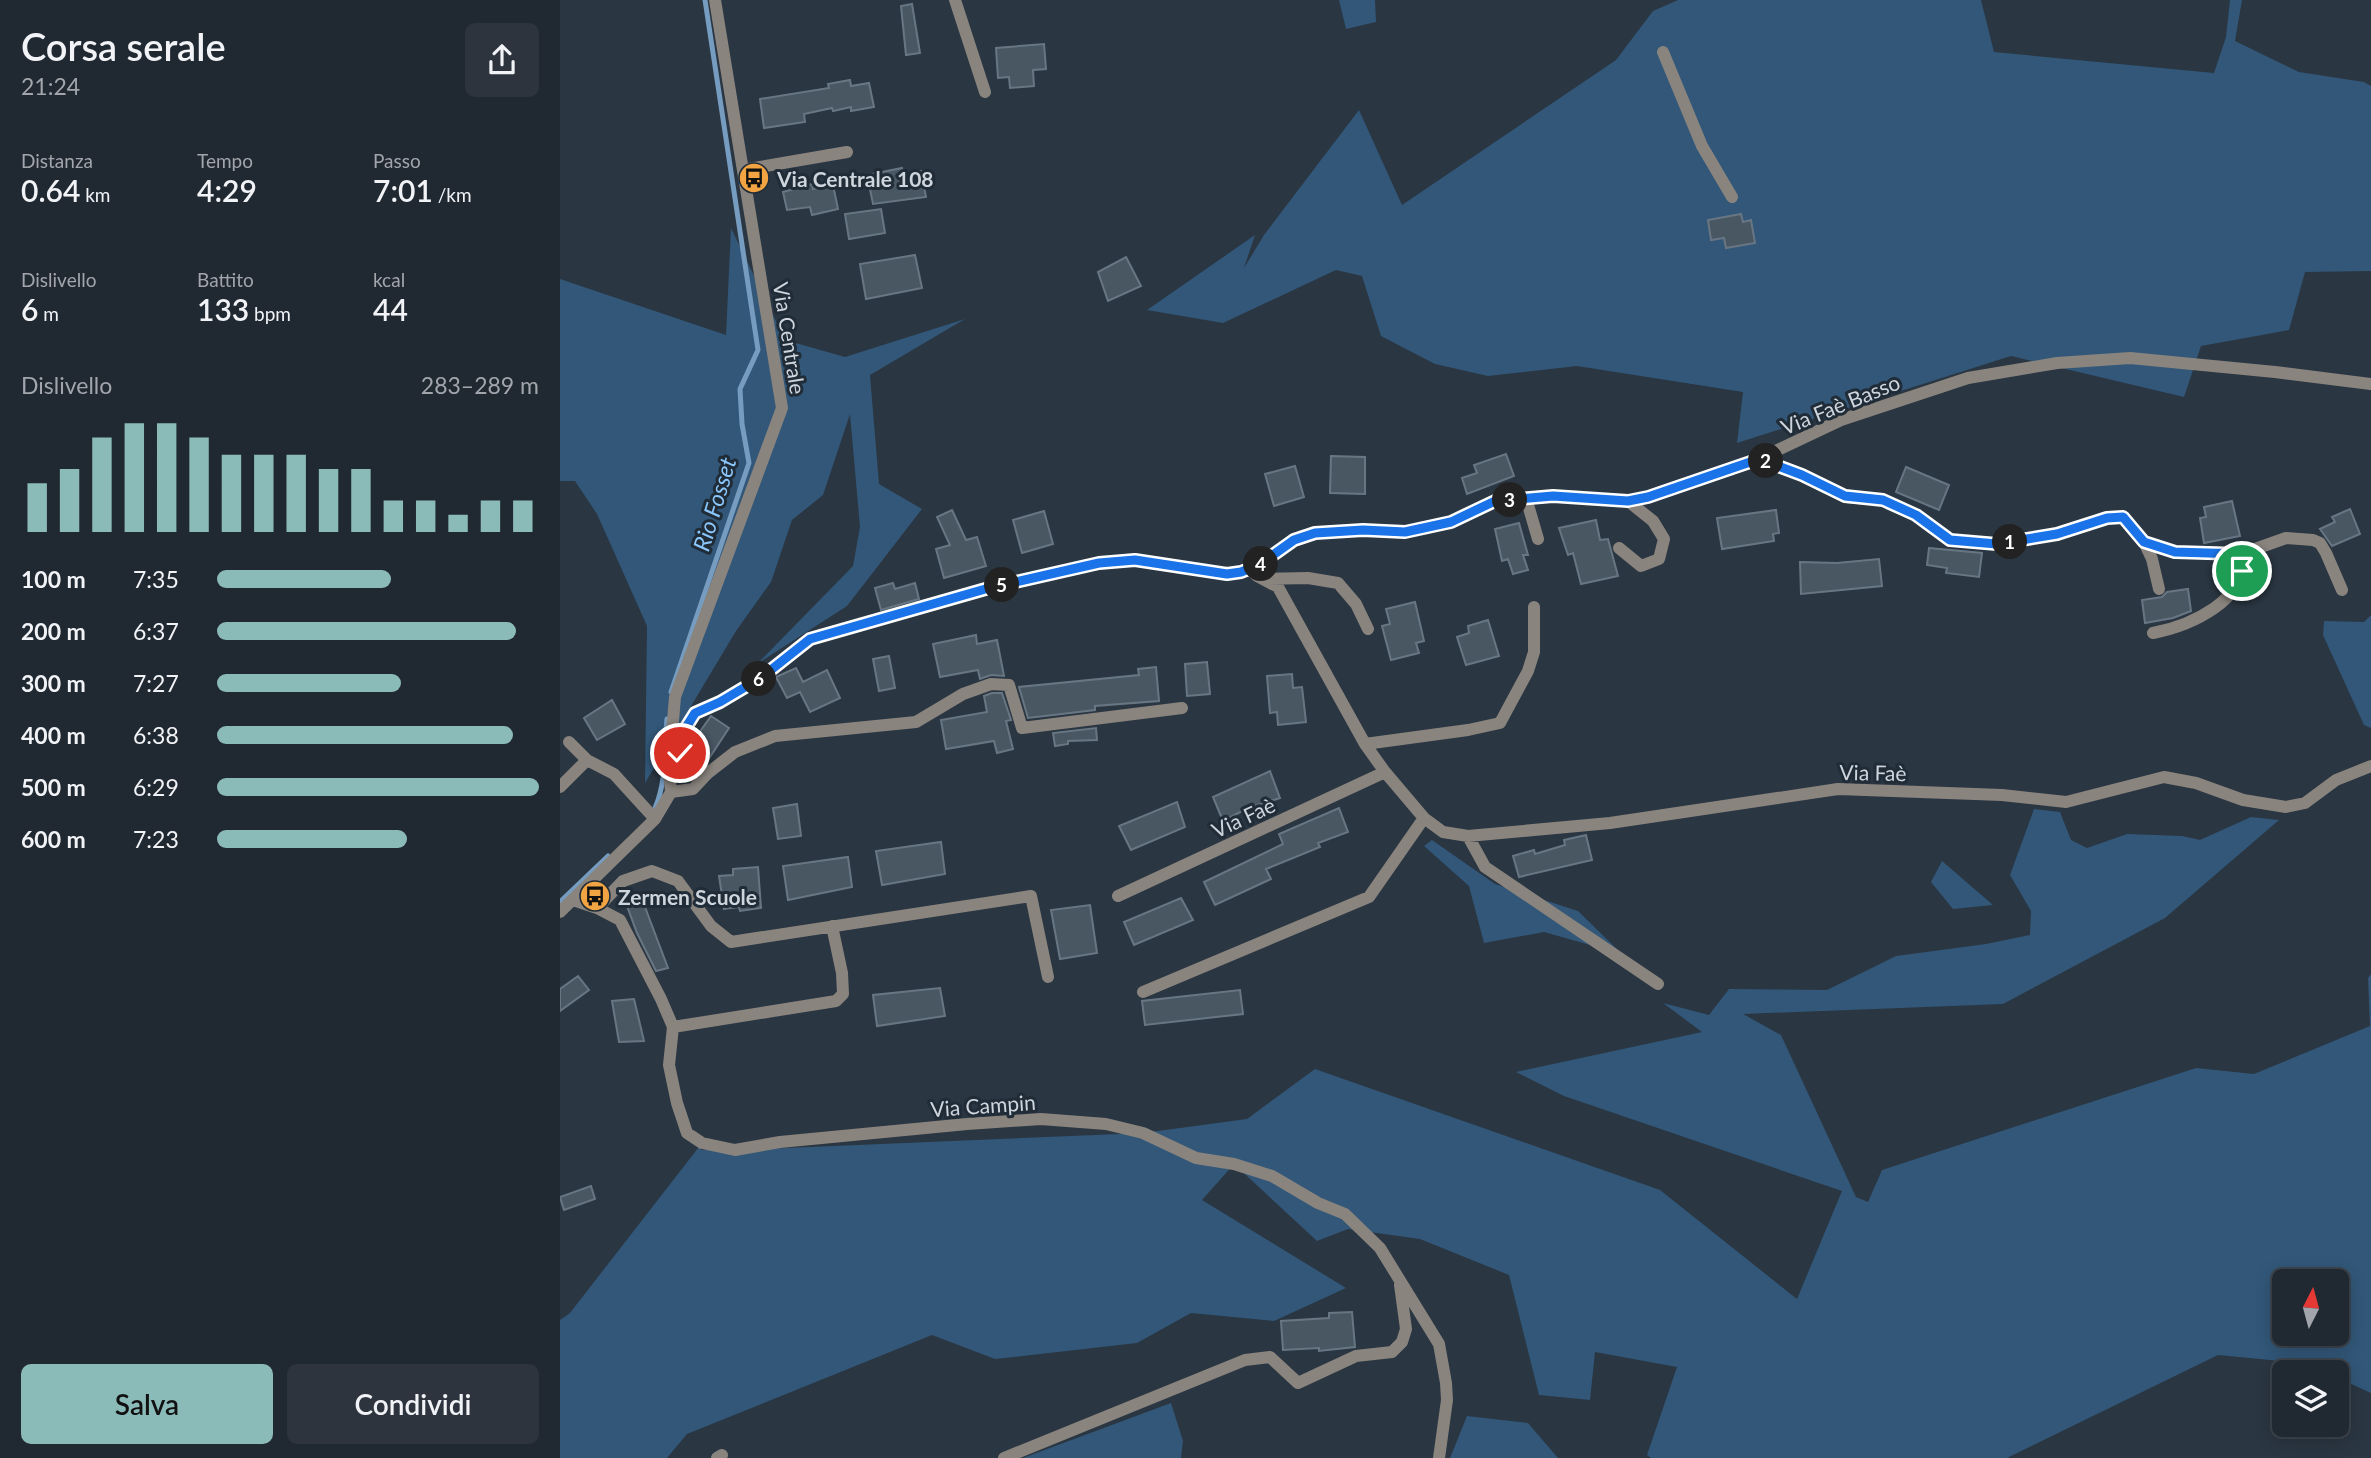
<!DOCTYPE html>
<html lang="it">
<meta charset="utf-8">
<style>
body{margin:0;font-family:Lato,sans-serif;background:#2d343e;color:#f1f3f6;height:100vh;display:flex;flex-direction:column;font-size:26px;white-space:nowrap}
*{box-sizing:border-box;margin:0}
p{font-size:23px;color:#a2a6ac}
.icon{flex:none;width:38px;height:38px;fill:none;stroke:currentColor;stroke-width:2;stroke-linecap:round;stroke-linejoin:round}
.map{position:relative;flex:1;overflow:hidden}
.details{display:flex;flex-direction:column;background:#202832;width:560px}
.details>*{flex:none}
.needle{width:46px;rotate:6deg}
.fabs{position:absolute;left:1712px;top:1269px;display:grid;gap:14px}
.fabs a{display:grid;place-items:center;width:77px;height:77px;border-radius:10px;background:#202832;box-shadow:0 4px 18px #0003,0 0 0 2px #3d444d;font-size:35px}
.pin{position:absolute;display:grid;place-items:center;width:60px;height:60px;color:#fff;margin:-30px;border:4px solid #fff;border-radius:50%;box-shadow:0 2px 7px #0007}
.km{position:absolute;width:35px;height:35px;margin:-18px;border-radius:50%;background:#222;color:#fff;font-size:19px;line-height:35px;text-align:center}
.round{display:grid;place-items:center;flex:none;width:74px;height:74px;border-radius:10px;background:#2d343e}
.headline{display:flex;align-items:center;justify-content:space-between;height:119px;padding:0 21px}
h1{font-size:38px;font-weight:600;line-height:52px}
.figures{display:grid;grid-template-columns:repeat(3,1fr);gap:10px;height:119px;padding:7px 21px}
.figures div{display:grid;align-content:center}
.figures b{font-size:30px;font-weight:600}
.figures small{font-size:19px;font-weight:400}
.figures p{font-size:19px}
.chart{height:196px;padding:14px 21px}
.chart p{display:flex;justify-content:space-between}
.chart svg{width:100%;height:126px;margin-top:7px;stroke:#8bbbb9;stroke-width:6}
.action{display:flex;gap:14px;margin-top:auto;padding:14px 21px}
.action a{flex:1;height:80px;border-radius:10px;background:#8bbbb9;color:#111;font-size:28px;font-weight:600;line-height:80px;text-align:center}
.action a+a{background:#2d343e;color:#f1f3f6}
ul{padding:0 21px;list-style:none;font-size:23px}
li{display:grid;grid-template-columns:112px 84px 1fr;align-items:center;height:52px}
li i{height:18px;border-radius:9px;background:#8bbbb9}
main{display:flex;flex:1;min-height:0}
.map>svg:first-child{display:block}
.green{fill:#325778;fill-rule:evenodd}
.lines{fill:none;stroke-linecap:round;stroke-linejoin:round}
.stream{stroke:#769cc0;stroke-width:5}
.building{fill:#495763;stroke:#687684;stroke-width:2}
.minor{stroke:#8a847e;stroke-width:12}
.route-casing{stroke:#fff;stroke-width:14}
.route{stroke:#1a73e8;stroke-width:9}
.labels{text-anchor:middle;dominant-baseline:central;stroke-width:6;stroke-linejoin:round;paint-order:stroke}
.poi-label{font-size:21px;font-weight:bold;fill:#ced5dd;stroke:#202c37;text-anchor:start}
.street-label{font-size:21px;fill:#ced5dd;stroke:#202c37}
.water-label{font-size:23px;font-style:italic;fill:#8cc7fc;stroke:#202c37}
</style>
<main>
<section class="details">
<div class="headline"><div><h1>Corsa serale</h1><p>21:24</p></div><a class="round"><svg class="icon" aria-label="share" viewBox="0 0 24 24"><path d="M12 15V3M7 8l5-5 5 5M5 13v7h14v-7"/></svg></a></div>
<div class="figures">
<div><p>Distanza</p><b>0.64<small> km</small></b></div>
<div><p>Tempo</p><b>4:29</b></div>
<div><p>Passo</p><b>7:01<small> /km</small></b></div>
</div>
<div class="figures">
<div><p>Dislivello</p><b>6<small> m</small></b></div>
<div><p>Battito</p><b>133<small> bpm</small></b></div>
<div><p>kcal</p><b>44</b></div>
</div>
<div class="chart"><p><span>Dislivello</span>283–289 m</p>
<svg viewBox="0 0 160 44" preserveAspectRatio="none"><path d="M5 44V27M15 44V22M25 44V11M35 44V6M45 44V6M55 44V11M65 44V17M75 44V17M85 44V17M95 44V22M105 44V22M115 44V33M125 44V33M135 44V38M145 44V33M155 44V33"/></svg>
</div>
<ul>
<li><b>100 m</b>7:35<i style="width:54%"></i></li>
<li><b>200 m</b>6:37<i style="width:93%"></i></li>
<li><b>300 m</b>7:27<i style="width:57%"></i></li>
<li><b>400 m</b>6:38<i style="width:92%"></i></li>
<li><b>500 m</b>6:29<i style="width:100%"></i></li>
<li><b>600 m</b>7:23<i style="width:59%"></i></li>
</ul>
<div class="action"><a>Salva</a><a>Condividi</a></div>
</section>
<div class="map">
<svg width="1811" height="1458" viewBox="0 0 1811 1458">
<rect width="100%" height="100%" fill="#2a3642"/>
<path class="green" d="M779,0H815L816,22L786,29Z
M1118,0H1421L1434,52L1654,73L1666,37L1670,0H1682L1675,41L1739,72L1804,82L1811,86V271L1745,272L1729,330L1641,346L1624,397L1451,356L1177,443L1183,392L1017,366L928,376L875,364L821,336L802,276L776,270L663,323L587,310L695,235L684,268L704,235L799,110L842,205L1056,60L1093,11Z
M171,228L225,340L285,357L405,319L310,375L319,484L362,509L287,606L197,664L293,566L300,527L290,414L263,495L232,520L211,582L176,631L85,783L87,626L37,514L15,481H0V279L166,335Z
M1811,615V728L1804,725L1763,635L1764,621L1804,622Z
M1474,809L1500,812L1511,840L1527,848L1567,834L1622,836L1640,840L1691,817L1719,820L1605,918L1443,1004L1183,1014L1221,1035L1296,1197L1308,1202L1322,1170L1636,1068L1694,1074L1810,1026L1808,978L1811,974V1393L1776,1377V1372H1767L1751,1364L1658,1355L1447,1458H1091L1087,1455L1117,1367L1035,1352L1030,1400L979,1395L949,1275L860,1239L788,1229L757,1241L674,1164L642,1200L786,1288L714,1321L631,1313L577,1343L435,1359L372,1335L127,1434L107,1458H0V1320L10,1313L142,1143L141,1150H175L583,1133L687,1119L755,1069L1100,1190L1237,1299L1282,1191L1004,1096L956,1072L1142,1032L1103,1003L1149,1015L1169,989L1267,990L1336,956L1426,944L1470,935L1471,911L1450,875ZM1724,1281H1776V1334H1724Z
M872,840L935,884L1018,911L1062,954L984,932L924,943L909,886L864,846Z
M1382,861L1433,905L1393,909L1371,882Z
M611,1403L623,1441L621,1458H463Z
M907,1416L968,1423L998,1458H890Z"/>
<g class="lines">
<path class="stream" d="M111,692L189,463L182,424L180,389L198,350L145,0
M95,808C107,781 104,748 107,719
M0,902L48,856"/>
</g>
<path class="building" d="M352,4L360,53L346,55L341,6Z
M484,44L486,69L473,70L474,86L450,88L449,77L438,78L436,48Z
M290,80L291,86L309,83L314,107L291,111V107L273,111L272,108L244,114L245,122L204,128L200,99L269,88L268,84Z
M342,168L345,176L361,171L366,197L313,204L307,175Z
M252,184L253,189L273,185L278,209L252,215L250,207L227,210L223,192Z
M321,209L325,233L289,239L285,214Z
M1181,214L1183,222L1191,220L1195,243L1166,248L1164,238L1151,240L1148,220Z
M355,255L362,288L306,299L300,264Z
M566,257L581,286L548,301L538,272Z
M946,454L954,476L907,494L902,478L917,473L914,465Z
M771,456L805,457V494L770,493Z
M735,466L744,497L714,506L705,474Z
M1346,467L1389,485L1379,510L1336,492Z
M1672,501L1680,536L1644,543L1640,518L1646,517L1644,507Z
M1790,509L1800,534L1772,546L1760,529L1775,522L1772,517Z
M392,510L406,540L417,537L426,566L384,578L376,549L390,545L377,517Z
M1216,510L1219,533L1213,534L1214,541L1162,549L1157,518Z
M484,511L493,544L462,553L453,520Z
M1036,520L1040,540L1048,539L1058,576L1021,584L1013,553L1008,555L999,528Z
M959,523L968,555H963L968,570L953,574L948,559L942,561L935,529Z
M1369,548L1422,553L1419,577L1386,573L1387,568L1367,565Z
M1319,559L1322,586L1241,594L1240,562L1277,563Z
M333,583L335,589L355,583L359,599L321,610L315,588Z
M1628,589L1631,611L1613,618L1585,623L1582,600L1602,597L1607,592Z
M855,602L864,641L856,643L859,653L831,660L822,626L830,624L826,609Z
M928,620L939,656L906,665L897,637L909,633L908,626Z
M416,635L417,644L437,640L444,676L431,675L420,679L418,670L380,677L373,644Z
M329,656L335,688L319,691L313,659Z
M647,662L650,694L627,696L625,664Z
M596,667L599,701L535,706V710L468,718L459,687L579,675L578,669Z
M236,668L243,682L267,670L280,698L250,712L240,692L227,698L216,677Z
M732,674L733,688L742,687L746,722L718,725L717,712L710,713L707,676Z
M432,693H442L451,720L446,721L453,749L437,753L434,741L386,749L381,720L427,712L424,696Z
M52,700L65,724L37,740L24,718Z
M151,716L169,728L148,760L129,747Z
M536,728L537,740L508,741V744L495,746L493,733Z
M710,771L720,798L688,808L663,821L653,797Z
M617,802L625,827L571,850L559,826Z
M237,804L241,836L218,839L213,808Z
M779,808L788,832L758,843L760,847L706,869L711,879L655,905L644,882L723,844L719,834Z
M1026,835L1032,860L959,877L953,856L974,850L975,854L1005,845L1004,840Z
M381,842L385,874L322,885L316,851Z
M288,857L292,887L228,900L223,866Z
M198,867L201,908L180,911L179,907L164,909L159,876L173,875V869Z
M621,898L633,920L574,945L564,922Z
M82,899L108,968L96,971L77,933L67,906Z
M530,905L537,953L500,959L491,910Z
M18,976L29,990L0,1011V989Z
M380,988L385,1016L317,1026L313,995Z
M680,990L683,1014L585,1025L582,1001Z
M74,999L84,1041L59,1042L52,1001Z
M31,1186L35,1199L4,1210L0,1197Z
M792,1312L795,1347L759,1351V1348L723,1350L721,1321L769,1318V1313Z"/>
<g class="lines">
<path class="minor" d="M395,0L425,92
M1103,52L1142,146L1172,197
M183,170L287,152
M1199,459L1242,475L1285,497L1323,500L1356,515L1390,540L1437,544L1497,534L1547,518L1563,517L1584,542L1615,552L1681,554L1726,538L1753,540L1760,543L1766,553L1782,590
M966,498L978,539
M1584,542L1592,559L1599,589
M1059,548L1081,566L1099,559L1104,539L1093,521L1068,501
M690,569L697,576L718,587L805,744L825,772L864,818L883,832L908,836L1050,823L1278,789L1442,795L1506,802L1604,777L1636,783L1683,800L1726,807L1745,803L1776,780L1811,766
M703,579L748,578L778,583L796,604L808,629
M1593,633C1629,626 1691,600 1681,554
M9,742L27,760L54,774L95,819
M805,744L908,730L940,723L968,671L974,652V607
M109,769L119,766L121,740L125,728L135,713L160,702L202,677L250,639L429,588L539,563L575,560L667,574L681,572L699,565L734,540L755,533L803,530L845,532L891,522L935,501L993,496L1068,501L1088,497L1199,459L1281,420L1408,378L1497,363L1570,358L1715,372L1811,384
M0,787L27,760
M111,792L133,789L148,773L175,752L215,736L356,722L403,694L431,684L449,685L462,728L622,708
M908,836L925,867L1098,984
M558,896L825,772
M13,900L37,908L63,881L92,871L118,881L151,926L171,942L471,896L488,977
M37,908L60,920L101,999L113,1027L109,1065L117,1103L127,1133L142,1143L175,1150L220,1142L407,1124L481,1119L546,1124L583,1133L636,1158L674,1164L712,1176L758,1203L785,1214L820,1248L879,1344L886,1383L887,1400L879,1458
M0,912L95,819L111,792L109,769L115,697L222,408L155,0
M583,992L809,897L864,818
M113,1027L276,1001L283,994L282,973L272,926
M157,1458L162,1455
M444,1458L685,1360L710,1357L738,1383L796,1356L832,1352L842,1342L846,1329L840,1285"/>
</g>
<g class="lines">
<g class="route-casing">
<path id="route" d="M120,753L125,729L135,713L160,702L202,677L250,639L429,588L539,563L575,560L667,574L681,572L699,565L734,540L755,533L803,530L845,532L891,522L935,501L993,496L1068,501L1088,497L1199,459L1242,475L1285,496L1323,500L1356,515L1390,540L1437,544L1497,534L1547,518L1563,517L1584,542L1615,552L1681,554L1682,571"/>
</g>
<use href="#route" class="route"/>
</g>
<defs>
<g id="bus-disc" transform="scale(1.575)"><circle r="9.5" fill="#f3a442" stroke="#202c37"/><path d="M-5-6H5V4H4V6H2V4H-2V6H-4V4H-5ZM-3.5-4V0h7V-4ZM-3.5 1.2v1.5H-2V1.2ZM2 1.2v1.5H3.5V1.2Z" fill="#111"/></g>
</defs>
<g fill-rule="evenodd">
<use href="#bus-disc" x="194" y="178"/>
<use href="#bus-disc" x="35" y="896"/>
</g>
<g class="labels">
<g class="poi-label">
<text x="217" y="178">Via Centrale 108</text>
<text x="58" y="896">Zermen Scuole</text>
</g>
<g class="street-label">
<text transform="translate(230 338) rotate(81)">Via Centrale</text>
<text transform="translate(1280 404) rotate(-22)">Via Faè Basso</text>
<text transform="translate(1313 772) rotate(1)">Via Faè</text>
<text transform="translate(683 817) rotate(-25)">Via Faè</text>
<text transform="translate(423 1105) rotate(-4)">Via Campin</text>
</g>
<g class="water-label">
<text transform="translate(154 504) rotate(-73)">Rio Fosset</text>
</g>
</g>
</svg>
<div class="fabs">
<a><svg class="needle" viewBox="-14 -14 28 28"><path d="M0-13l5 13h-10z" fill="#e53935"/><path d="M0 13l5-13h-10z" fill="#a2a6ac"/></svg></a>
<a><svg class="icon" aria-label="layers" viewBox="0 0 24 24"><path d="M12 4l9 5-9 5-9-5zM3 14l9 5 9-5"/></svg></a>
</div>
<div class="pin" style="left:1682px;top:571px;background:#1e9e55"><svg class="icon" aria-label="arrive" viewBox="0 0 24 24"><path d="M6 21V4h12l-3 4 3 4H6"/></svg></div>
<div class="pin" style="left:120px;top:753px;background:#d93025"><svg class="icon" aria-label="check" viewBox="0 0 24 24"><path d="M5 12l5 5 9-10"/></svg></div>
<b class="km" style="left:1450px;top:542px">1</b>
<b class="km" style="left:1206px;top:461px">2</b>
<b class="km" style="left:950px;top:500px">3</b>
<b class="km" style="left:701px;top:564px">4</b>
<b class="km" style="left:442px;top:585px">5</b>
<b class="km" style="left:199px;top:679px">6</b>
</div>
</main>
